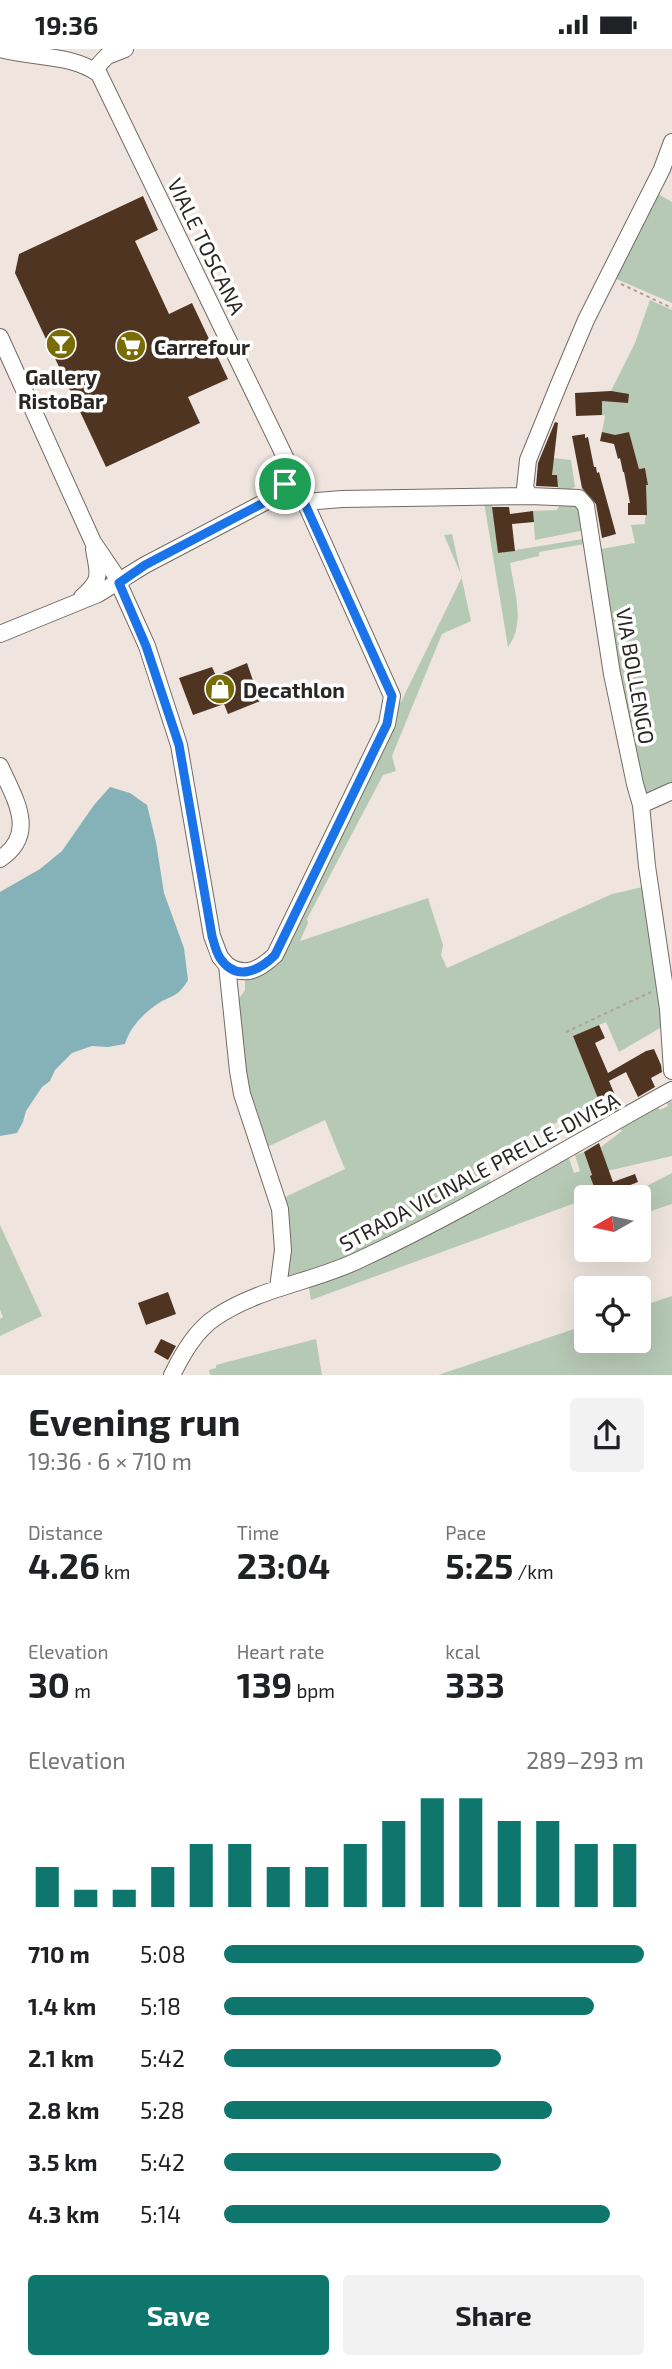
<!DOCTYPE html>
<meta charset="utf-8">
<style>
body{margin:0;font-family:"Exo 2",sans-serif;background:#f2f2f2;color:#202124;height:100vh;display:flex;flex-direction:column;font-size:26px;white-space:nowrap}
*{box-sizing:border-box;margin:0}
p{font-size:23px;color:#757577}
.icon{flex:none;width:38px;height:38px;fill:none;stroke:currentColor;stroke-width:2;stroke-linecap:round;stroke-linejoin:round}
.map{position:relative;height:1326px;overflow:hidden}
.details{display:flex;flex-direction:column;background:#fff;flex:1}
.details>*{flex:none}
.needle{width:46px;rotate:261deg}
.controls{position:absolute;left:574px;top:1136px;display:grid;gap:14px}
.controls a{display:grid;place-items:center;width:77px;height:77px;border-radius:7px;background:#fff;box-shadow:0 7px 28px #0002;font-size:35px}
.pin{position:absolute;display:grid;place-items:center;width:60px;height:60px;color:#fff;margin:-30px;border:4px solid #fff;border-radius:50%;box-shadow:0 2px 7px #0007}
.round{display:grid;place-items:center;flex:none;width:74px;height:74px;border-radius:7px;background:#f2f2f2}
.headline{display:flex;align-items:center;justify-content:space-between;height:119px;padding:0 28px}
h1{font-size:38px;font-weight:700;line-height:52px}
.stats{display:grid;grid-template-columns:repeat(3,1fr);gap:10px;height:119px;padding:7px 28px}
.stats div{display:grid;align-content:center}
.stats b{font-size:35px;font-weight:700}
.stats small{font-size:19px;font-weight:400}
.stats p{font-size:19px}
.chart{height:196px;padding:14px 28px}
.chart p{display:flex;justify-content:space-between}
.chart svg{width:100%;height:126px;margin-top:7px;stroke:#0f766e;stroke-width:6}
.action{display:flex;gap:14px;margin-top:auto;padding:14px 28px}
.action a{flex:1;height:80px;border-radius:7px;background:#0f766e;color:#fff;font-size:28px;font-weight:700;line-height:80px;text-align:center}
.action a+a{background:#f2f2f2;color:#202124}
ul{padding:0 28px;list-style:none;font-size:23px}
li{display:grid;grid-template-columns:112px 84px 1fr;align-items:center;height:52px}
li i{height:18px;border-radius:9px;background:#0f766e}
.status{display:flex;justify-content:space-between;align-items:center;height:49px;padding:0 35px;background:#fff;direction:ltr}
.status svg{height:19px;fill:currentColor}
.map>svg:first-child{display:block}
.green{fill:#b6c9b5}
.water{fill:#85b2b8}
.building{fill:#4e3421}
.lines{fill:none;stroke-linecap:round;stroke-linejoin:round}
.minor-casing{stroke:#736b65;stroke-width:18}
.path{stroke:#aba39d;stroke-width:2;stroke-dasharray:3.5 3.5;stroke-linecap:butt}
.minor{stroke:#fff;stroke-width:16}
.route-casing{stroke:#fff;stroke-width:14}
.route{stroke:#1a73e8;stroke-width:9}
.labels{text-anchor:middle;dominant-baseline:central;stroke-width:7;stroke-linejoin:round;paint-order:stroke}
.street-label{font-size:21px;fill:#2a2623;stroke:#fff}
.poi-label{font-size:21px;font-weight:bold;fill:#2a2623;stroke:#fff;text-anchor:start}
</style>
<div class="status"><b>19:36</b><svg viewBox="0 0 49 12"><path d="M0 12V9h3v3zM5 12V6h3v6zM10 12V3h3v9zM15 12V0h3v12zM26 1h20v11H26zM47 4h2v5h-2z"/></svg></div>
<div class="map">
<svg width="672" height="1326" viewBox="0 0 672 1326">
<rect width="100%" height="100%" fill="#efe5de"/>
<path class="green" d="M655,143L672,153V254L612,228Z
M650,251L672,261V740L654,748L641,745L598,504L601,500L635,494L631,476L645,475C646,456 647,455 638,436L648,435L645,419L639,420L629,383L612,387L602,383L605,367L602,366L601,344L611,342L635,294Z
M553,409L571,411L575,438L572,439V442L558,444L557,426H552Z
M484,453L492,455L498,504L583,490L590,494L539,503V507L510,514C514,540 526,575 508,598Z
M561,454L579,456L585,481L535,491L533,462L557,461Z
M452,485L471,572L442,585L392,707L396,722L383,726L307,870L308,874L300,892L428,849L443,896L441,906L447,919L612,845L647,837L667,975L619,1003L606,973L573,987L599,1052L592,1055L601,1078L598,1079L589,1058L480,1110L493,1138L378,1198L288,1233L283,1149L345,1120L325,1071L265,1099L254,1068L235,955L245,941V928L261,926L393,674L399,653H401L462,528L444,486Z
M666,1051L672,1053V1107L607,1122L601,1098L622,1082L620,1078L657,1056L660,1061L668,1057Z
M584,1103L598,1146L586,1148V1150L311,1251L308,1234L567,1104L574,1124L580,1122L575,1106Z
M672,1124V1155L639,1166V1148L627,1147Z
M0,1176L42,1267L0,1287V1270L3,1268L0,1261Z
M672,1247V1326H438L586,1276V1292H639V1258Z
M316,1290L322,1326H210L209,1321L216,1319V1316Z"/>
<path class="water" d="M110,738L130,744L147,756L156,793L164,844L184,899L188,931C180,945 175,946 162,952C147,961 130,977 125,995L108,998L92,997L72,1004L55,1021L50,1032L42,1038L26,1062L23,1073L17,1084L0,1087V843L40,820L62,802L94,756Z"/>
<path class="building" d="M143,147L158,181L135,192L169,265L192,254L228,330L188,348L200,374L106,418L15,224L19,205Z
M611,342L629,345L628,354L602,352V366L576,367L575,344Z
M555,373L558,374L552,426H557L558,438L536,437L538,414Z
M602,383L615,386L629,383L639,420L645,419L648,436H646L647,466H628V454H630L624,423H623L620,409L618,410L614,395L600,392Z
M585,385V389L588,388L594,418H596L597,424L599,423L616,485L602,489L596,455L582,439L572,387Z
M492,458H509L510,465L533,462L534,473L512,475L515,502L498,504Z
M247,614L260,652L228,665L224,655L193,666L179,629L212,618L216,627Z
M599,976L605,989L595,994L608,1024L646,1002L654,1000L661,1016L662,1023L651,1029L655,1038L638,1048L626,1023L609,1032L620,1058L598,1070L591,1055L599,1052L573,987Z
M599,1094L613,1133L635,1125L638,1133L615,1142L617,1148H598L590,1127L592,1126L584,1103Z
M168,1243L176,1265L146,1276L138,1254Z
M161,1290L176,1297L168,1311L154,1303Z"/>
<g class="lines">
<g class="minor-casing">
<path id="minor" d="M0,0C33,9 71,5 99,25L285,408C290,428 284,440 267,452L145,516L98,545L0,585
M94,21L107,7L125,0
M672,93L662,120L586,271L559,335L528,411L525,439L530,447L579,449L586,457L612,625L635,735L641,756L647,817L668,960L672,1022
M0,288L93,493L114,524L147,597L179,696L212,887L220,908L227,916L238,1022L242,1045L280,1160L283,1201L278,1239
M305,453L342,450L530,447
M82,548C103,530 98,525 94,500
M0,717C15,750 38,785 0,810
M641,756L672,742
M227,916C246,929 260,920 275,906L387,675L392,647L305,453L291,438L285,435
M172,1326C183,1304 196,1281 216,1268C259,1239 313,1233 359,1211C467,1161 568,1098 672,1041"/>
</g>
<path class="path" d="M621,235L672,259
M566,983L651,943"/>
<use href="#minor" class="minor"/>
</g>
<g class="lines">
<g class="route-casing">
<path id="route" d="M285,435L291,438L304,453L392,647L387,675L275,906C259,922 236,933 220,909C216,903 214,894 212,887L179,696L146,597L119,534L145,516L267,452L277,445Z"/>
</g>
<use href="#route" class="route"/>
</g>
<defs>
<g id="bar-disc" transform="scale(1.575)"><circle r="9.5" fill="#796c07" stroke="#fff"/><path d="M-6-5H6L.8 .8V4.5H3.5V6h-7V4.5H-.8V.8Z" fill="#fff"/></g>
<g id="supermarket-disc" transform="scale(1.575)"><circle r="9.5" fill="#796c07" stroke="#fff"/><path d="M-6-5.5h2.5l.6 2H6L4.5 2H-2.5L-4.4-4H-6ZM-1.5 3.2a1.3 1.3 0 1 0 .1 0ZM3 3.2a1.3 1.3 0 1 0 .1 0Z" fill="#fff"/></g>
<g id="shop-disc" transform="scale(1.575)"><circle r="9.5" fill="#796c07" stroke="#fff"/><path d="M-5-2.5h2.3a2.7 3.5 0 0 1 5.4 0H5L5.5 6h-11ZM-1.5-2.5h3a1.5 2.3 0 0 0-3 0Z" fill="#fff"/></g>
</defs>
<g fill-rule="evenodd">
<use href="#bar-disc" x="61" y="295"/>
<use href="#supermarket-disc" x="131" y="297"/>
<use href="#shop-disc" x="220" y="640"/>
</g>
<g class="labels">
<g class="street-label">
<text transform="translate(207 197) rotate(64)">VIALE TOSCANA</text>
<text transform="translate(636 627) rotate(80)">VIA BOLLENGO</text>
<text transform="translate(479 1122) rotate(-28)">STRADA VICINALE PRELLE-DIVISA</text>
</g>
<g class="poi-label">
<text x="154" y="297">Carrefour</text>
<text x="61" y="327" text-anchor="middle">Gallery<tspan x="61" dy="24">RistoBar</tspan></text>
<text x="243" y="640">Decathlon</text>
</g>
</g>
</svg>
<div class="controls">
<a><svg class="needle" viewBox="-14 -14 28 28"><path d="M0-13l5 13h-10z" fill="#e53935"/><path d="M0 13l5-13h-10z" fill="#757577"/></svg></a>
<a><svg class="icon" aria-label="locate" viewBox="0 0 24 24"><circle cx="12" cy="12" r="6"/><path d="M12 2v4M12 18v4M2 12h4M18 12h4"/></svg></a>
</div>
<div class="pin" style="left:285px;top:435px;background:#1e9e55"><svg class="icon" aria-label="arrive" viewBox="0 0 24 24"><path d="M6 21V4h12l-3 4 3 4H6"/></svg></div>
</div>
<section class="details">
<div class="headline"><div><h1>Evening run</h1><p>19:36 · 6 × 710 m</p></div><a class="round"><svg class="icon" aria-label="share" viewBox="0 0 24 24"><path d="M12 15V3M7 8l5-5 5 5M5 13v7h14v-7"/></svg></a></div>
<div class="stats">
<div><p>Distance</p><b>4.26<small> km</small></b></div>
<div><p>Time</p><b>23:04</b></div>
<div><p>Pace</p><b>5:25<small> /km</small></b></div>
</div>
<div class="stats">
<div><p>Elevation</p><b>30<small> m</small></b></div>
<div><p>Heart rate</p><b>139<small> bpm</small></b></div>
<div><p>kcal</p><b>333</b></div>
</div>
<div class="chart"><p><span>Elevation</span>289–293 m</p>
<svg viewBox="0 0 160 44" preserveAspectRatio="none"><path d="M5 44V30M15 44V38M25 44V38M35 44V30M45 44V22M55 44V22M65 44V30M75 44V30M85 44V22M95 44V14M105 44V6M115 44V6M125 44V14M135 44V14M145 44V22M155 44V22"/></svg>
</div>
<ul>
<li><b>710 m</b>5:08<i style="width:100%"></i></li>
<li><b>1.4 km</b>5:18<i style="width:88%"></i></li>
<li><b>2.1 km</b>5:42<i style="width:66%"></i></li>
<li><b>2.8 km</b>5:28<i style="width:78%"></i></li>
<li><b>3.5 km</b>5:42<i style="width:66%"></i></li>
<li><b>4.3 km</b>5:14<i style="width:92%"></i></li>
</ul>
<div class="action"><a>Save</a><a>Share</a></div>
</section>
